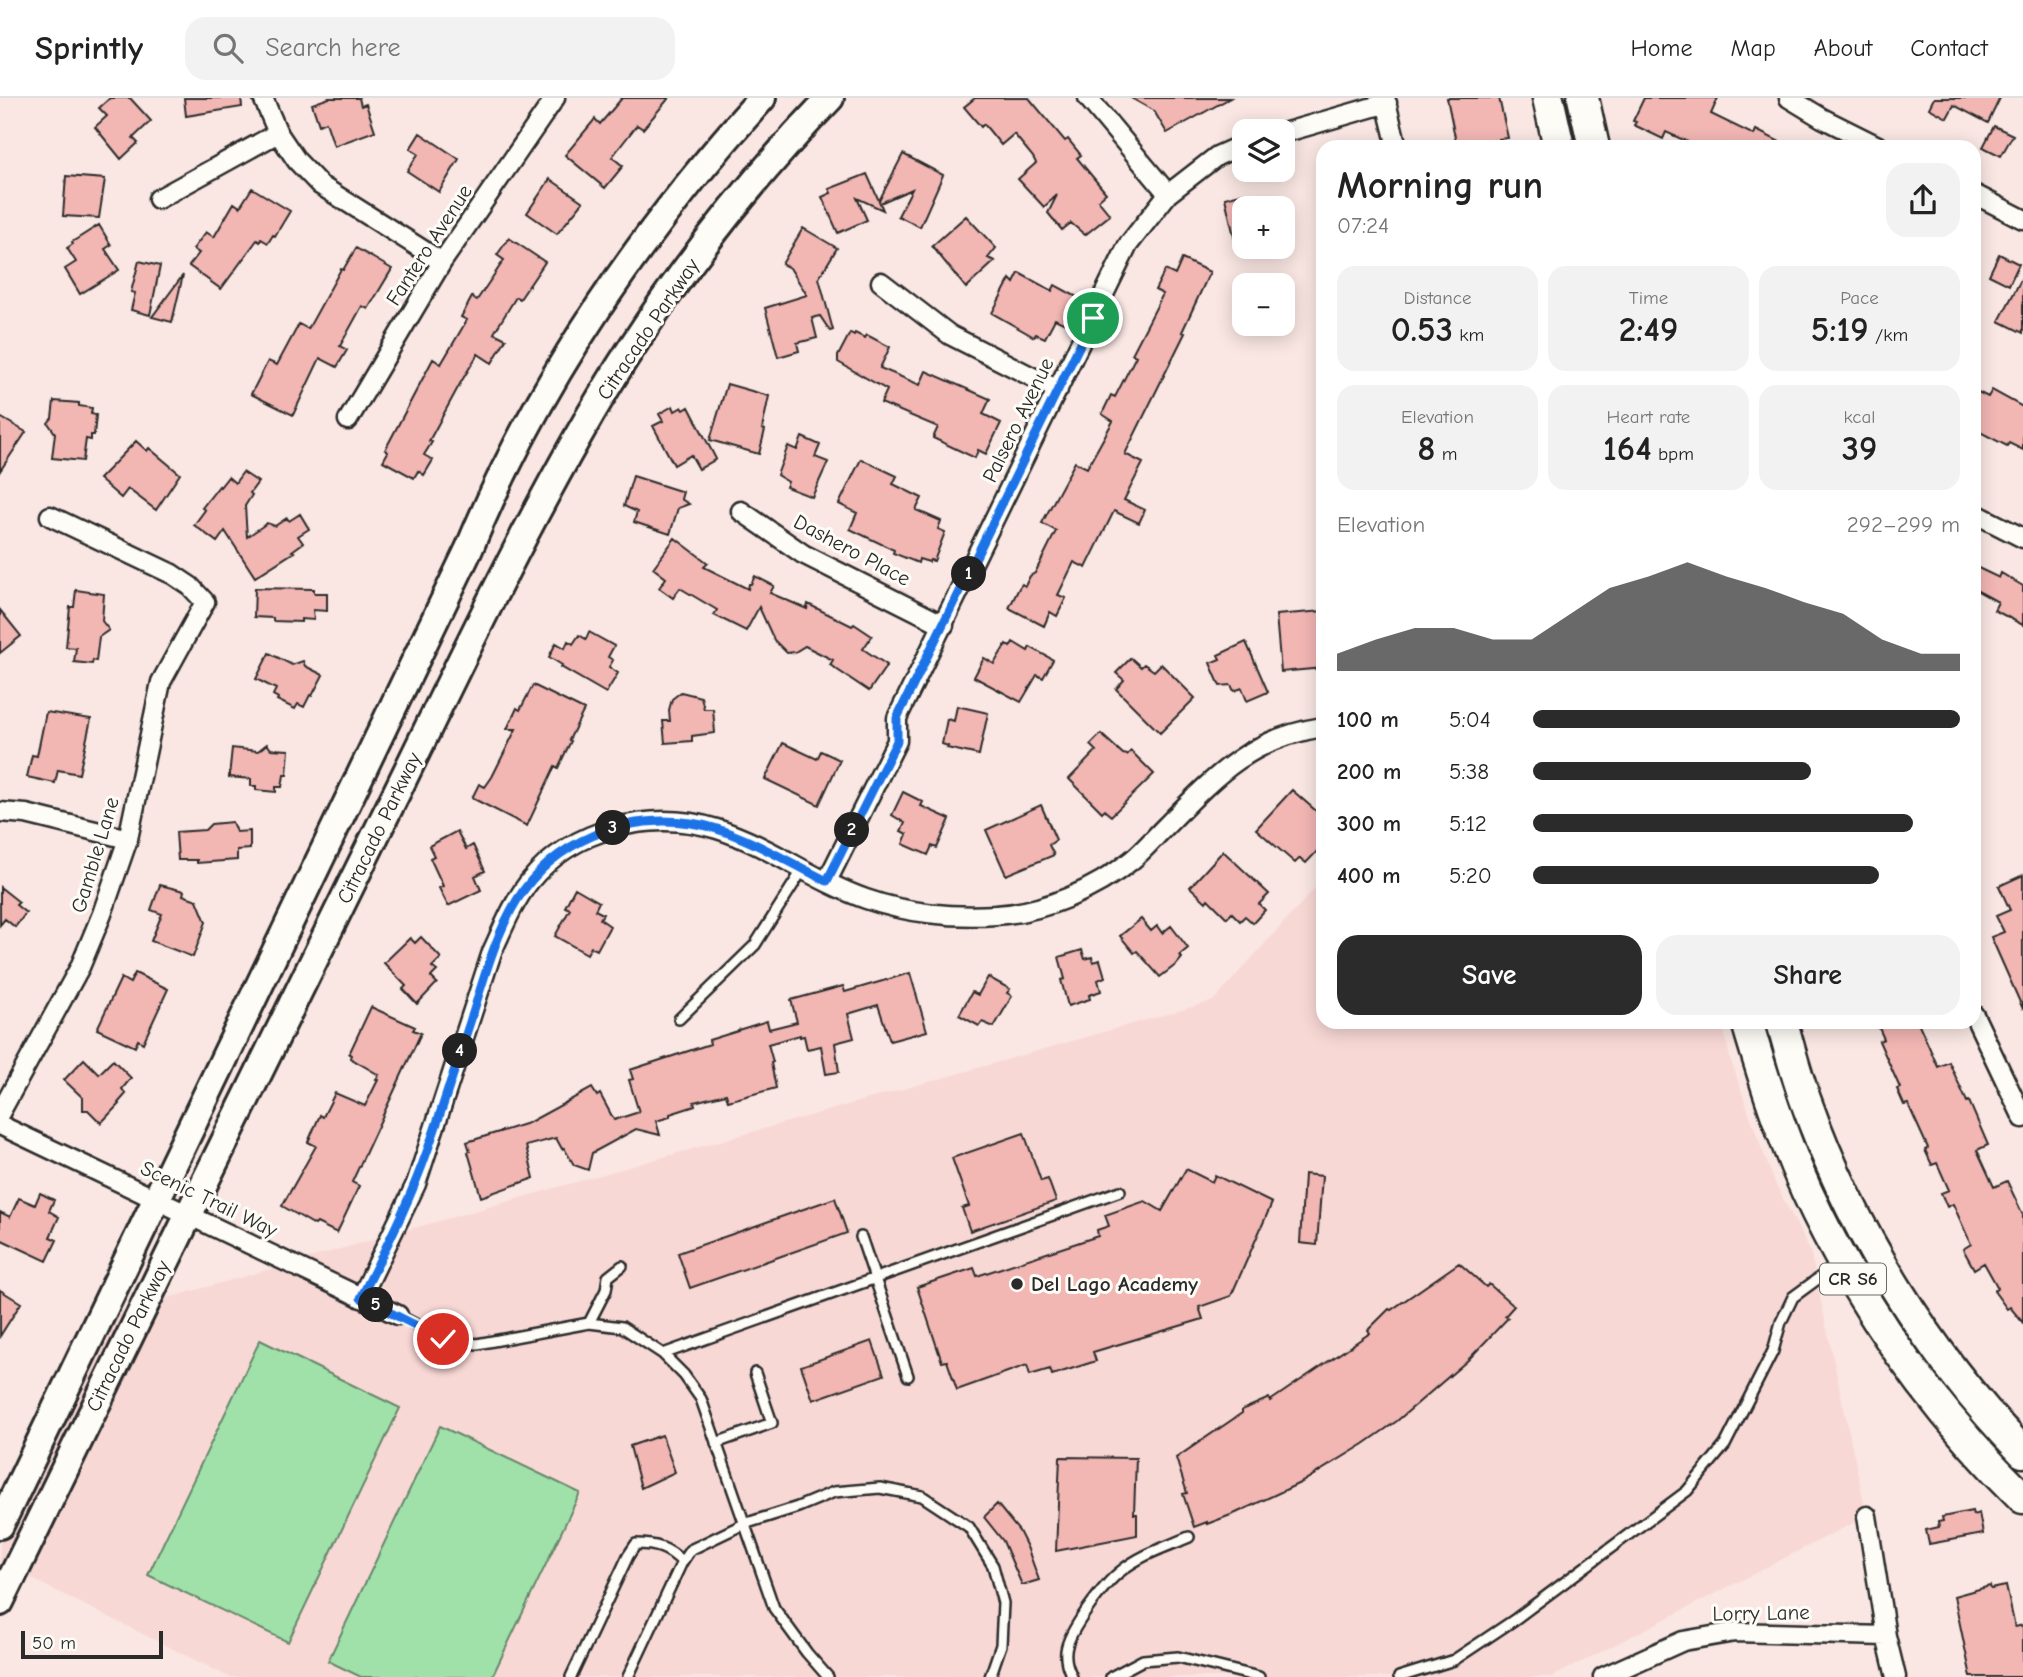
<!DOCTYPE html>
<meta charset="utf-8">
<style>
body{margin:0;font-family:"Comic Neue",sans-serif;background:#f2f2f2;color:#222;height:100vh;display:flex;flex-direction:column;font-size:26px;white-space:nowrap}
*{box-sizing:border-box;margin:0}
p{font-size:23px;color:#767676}
.icon{flex:none;width:38px;height:38px;fill:none;stroke:currentColor;stroke-width:2;stroke-linecap:round;stroke-linejoin:round}
.map{position:relative;flex:1;overflow:hidden}
.details{position:absolute;left:1316px;top:42px;width:665px;height:889px;display:flex;flex-direction:column;background:#fff;border-radius:21px;box-shadow:0 4px 18px #0003}
.details>*{flex:none}
.tools{position:absolute;left:1232px;top:21px;display:grid;gap:14px}
.tools a{display:grid;place-items:center;width:63px;height:63px;border-radius:14px;background:#fff;box-shadow:0 4px 18px #0003;font-size:35px}
.scale{position:absolute;left:21px;bottom:18px;width:142px;box-sizing:border-box;padding-left:7px;border:4px solid #2b2b2b;border-top:0;font-size:19px;line-height:24px;white-space:nowrap;color:#2b2b2b;-webkit-text-stroke:5px #fdfcf7;paint-order:stroke}
.pin{position:absolute;display:grid;place-items:center;width:60px;height:60px;color:#fff;margin:-30px;border:4px solid #fff;border-radius:50%;box-shadow:0 2px 7px #0007}
.km{position:absolute;width:35px;height:35px;margin:-18px;border-radius:50%;background:#222;color:#fff;font-size:19px;line-height:35px;text-align:center}
.round{display:grid;place-items:center;flex:none;width:74px;height:74px;border-radius:21px;background:#f2f2f2}
.summary{display:flex;align-items:center;justify-content:space-between;height:119px;padding:0 21px}
h1{font-size:38px;font-weight:600;line-height:52px}
.figures{display:grid;grid-template-columns:repeat(3,1fr);gap:10px;height:119px;padding:7px 21px}
.figures div{display:grid;align-content:center;border-radius:18px;background:#f2f2f2;text-align:center}
.figures b{font-size:35px;font-weight:600}
.figures small{font-size:19px;font-weight:400}
.figures p{font-size:19px}
.chart{height:196px;padding:14px 21px}
.chart p{display:flex;justify-content:space-between}
.chart svg{width:100%;height:126px;margin-top:7px;fill:#2b2b2b;opacity:.7}
.button{display:flex;gap:14px;margin-top:auto;padding:14px 21px}
.button a{flex:1;height:80px;border-radius:21px;background:#2b2b2b;color:#fff;font-size:28px;font-weight:600;line-height:80px;text-align:center}
.button a+a{background:#f2f2f2;color:#222}
ul{padding:0 21px;list-style:none;font-size:23px}
li{display:grid;grid-template-columns:112px 84px 1fr;align-items:center;height:52px}
li i{height:18px;border-radius:9px;background:#2b2b2b}
header{display:flex;align-items:center;gap:42px;box-sizing:border-box;height:98px;padding:0 35px;background:#fff;border-bottom:2px solid #e0e0e0}
header strong{font-size:33px}
nav{display:flex;gap:38px;margin-inline-start:auto;font-size:24px}
.search{width:490px;height:63px;background:#f2f2f2;display:flex;align-items:center;gap:18px;box-sizing:border-box;padding:0 24px;border-radius:21px;color:#767676;font-size:26px}
.map>svg:first-child{display:block}
.built{fill:#f8d8d5}
.green{fill:#a0e1aa;stroke:#66866a;stroke-width:2}
.building{fill:#f2b6b3;stroke:#2b2b2b;stroke-width:2}
.lines{fill:none;stroke-linecap:round;stroke-linejoin:round}
.lane-casing{stroke:#2b2b2b;stroke-width:14}
.street-casing{stroke:#2b2b2b;stroke-width:23}
.secondary-casing{stroke:#2b2b2b;stroke-width:32}
.primary-casing{stroke:#2b2b2b;stroke-width:35}
.lane{stroke:#fdfcf7;stroke-width:9}
.street{stroke:#fdfcf7;stroke-width:18}
.secondary{stroke:#fdfcf7;stroke-width:26}
.primary{stroke:#fdfcf7;stroke-width:30}
.route-casing{stroke:#fff;stroke-width:14}
.route{stroke:#1a73e8;stroke-width:9}
.poi-dot{fill:#2b2b2b;stroke:#fdfcf7;stroke-width:2.5}
.labels{text-anchor:middle;dominant-baseline:central;stroke-width:6;stroke-linejoin:round;paint-order:stroke}
.shield{fill:#fdfcf7;stroke:#6a6a68;stroke-width:2}
.shield-label{font-size:19px;font-weight:bold;fill:#2b2b2b}
.street-label{font-size:21px;fill:#2b2b2b;stroke:#fdfcf7}
.poi-label{font-size:21px;font-weight:bold;fill:#2b2b2b;stroke:#fdfcf7;text-anchor:start}
</style>
<header>
<strong>Sprintly</strong>
<div class="search"><svg class="icon" aria-label="search" viewBox="0 0 24 24"><circle cx="10" cy="10" r="6"/><path d="M15 15l6 6"/></svg>Search here</div>
<nav><a>Home</a><a>Map</a><a>About</a><a>Contact</a></nav>
</header>
<div class="map">
<svg width="2023" height="1579" viewBox="0 0 2023 1579">
<rect width="100%" height="100%" fill="#fae7e3"/>
<filter id="ink" filterUnits="userSpaceOnUse"><feTurbulence type="fractalNoise" baseFrequency=".0143" numOctaves="2"/><feDisplacementMap in="SourceGraphic" scale="14" xChannelSelector="R" yChannelSelector="G"/><feConvolveMatrix kernelMatrix="1 2 1 2 8 2 1 2 1" color-interpolation-filters="sRGB"/></filter>
<g filter="url(#ink)">
<path class="built" d="M1323,781V924H1722L1730,960L1760,1046L1776,1087L1810,1152L1867,1418L1552,1579H229L0,1465V1413L94,1221L1213,903Z"/>
<path class="green" d="M260,1242L400,1310L288,1544L148,1477Z
M440,1328L580,1395L492,1579H361L328,1563Z"/>
<path class="building" d="M110,0H130L151,23L133,40L138,45L121,61L95,29L107,18L99,10Z
M184,0H241L242,9L186,18Z
M329,0H359L361,8L366,6L375,33L334,48L326,24L319,27L312,6Z
M622,0H669L643,31L637,27L612,59L623,68L605,90L565,57L595,21L600,26Z
M975,0H1029L1065,43L1068,41L1081,57L1077,60L1106,95L1098,102L1110,117L1085,137L1071,125L1062,132L1048,115L1057,97L1044,109L1018,81L1036,65L1033,59L1014,36L1001,47L984,26L981,29L964,9Z
M1131,0H1230L1167,35L1154,13Z
M1447,0H1499L1508,40L1499,41L1500,49H1457Z
M1644,0H1718L1711,16L1754,37L1756,32L1790,49H1699L1666,34L1663,41L1634,27L1636,24L1633,23Z
M1934,0H2000L1988,25L1954,7L1947,20L1929,10Z
M1994,28L2013,37L2001,58L1983,49Z
M420,35L459,61L439,94L407,73L418,56L410,51Z
M903,56L943,77L920,129L898,118L912,91L880,105L883,112L857,100L867,122L838,135L822,99L831,95L829,91L867,76L879,103Z
M66,78L105,81L99,120L63,118Z
M550,81L583,104L557,136L527,115Z
M252,90L290,113L275,138L273,137L268,145L261,141L260,144L257,142L221,191L189,168L199,155L193,151L206,134L214,139L234,105L240,109Z
M1244,95V154L1238,155L1225,100Z
M966,118L996,150L988,160L995,163L966,190L932,148Z
M99,127L111,147L105,151L119,172L80,196L65,171L76,164L67,150L73,146L72,144Z
M803,130L837,150L819,180L833,232L830,233L820,218L812,220L817,240L797,245L799,253L778,259L765,210L807,197L790,170L782,166Z
M509,140L545,164L520,201L516,199L494,235L506,241L492,265L478,256L461,284L429,343L432,344L424,357L433,362L424,377L418,373L414,380L383,363L388,354L385,352L433,261L441,266L467,222L461,219L472,199L477,202L504,162L497,157Z
M356,150L392,171L368,211L362,208L340,248L347,252L337,269L320,260L293,317L251,296L268,263L277,267L299,226L308,231L341,171L343,172Z
M1999,156L2019,166L2009,187L1989,177Z
M1182,161L1210,174L1182,234L1185,235L1125,356L1143,365L1124,402L1145,412L1139,425L1114,413L1086,470L1074,464L1058,497L1066,500L1057,518L1050,514L1044,528L1009,510L1019,490L1022,486L1025,488L1030,478L1035,475L1056,433L1042,425L1075,364L1087,370L1113,323L1102,316L1111,297L1115,299L1136,258L1132,256L1163,196L1155,192L1165,172L1175,177Z
M139,163L160,168L150,217L131,212L135,195L131,194Z
M1019,175L1052,193L1055,187L1077,199L1065,226L1055,221L1045,240L1036,236L1034,239L992,215L1010,181L1014,185Z
M183,177L172,224L152,219Z
M2023,178V235L1999,223Z
M850,235L854,237L855,235L865,240L867,237L890,249L880,270L920,287L926,273L990,301L983,316L1001,325L986,356L978,352L975,360L933,340L938,329L881,305L887,292L838,264V258Z
M727,286L769,298L762,331L765,332L759,356L710,342Z
M1974,292L1988,299L1992,292L2023,309V352L2009,345L2007,348L1974,331Z
M54,303L79,305V308L92,310L91,316L96,317L94,337H91V342L86,341L83,363L52,360L55,335L48,325L52,320Z
M673,308L675,313L682,309L684,312L689,309L716,361L699,371L691,357L674,367L653,328L663,323L659,316Z
M0,319L26,334L0,373Z
M802,339L820,347L815,359L828,364L812,399L786,389L788,384L777,377L788,348L797,352Z
M136,343L147,353L149,350L180,376L156,412L128,391L121,400L99,381Z
M861,361L897,378L893,386L922,400L916,412L941,423L938,431L945,434L934,463L930,462L929,464L919,461L918,465L893,455L894,452L850,431L857,415L839,406Z
M243,374L258,384L250,395L252,397L245,408L247,439L267,425L275,428L287,420L289,423L300,416L309,431L298,438L303,445L292,453L294,454L255,479L225,433L217,444L194,427L205,412L202,410L219,388L220,389L228,379L235,385Z
M633,378L683,394L681,401L689,406L678,410L670,436L634,424L637,414L624,408Z
M675,440L708,465L704,469L748,491L749,486H751L755,478L774,488L770,495L807,511L808,506L852,528L854,526L872,538L863,551L887,567L869,593L830,567L833,562L805,548L795,554L787,555L774,542L759,509L746,533L714,517L717,512L680,490L673,500L659,490L666,480L653,470Z
M1974,468L1999,480L2001,475L2023,488V527L1994,512L1998,504L1974,491Z
M255,490L314,491V495H327V513L313,512L314,522L301,521V524L273,523V520L254,519Z
M76,492L104,496L102,523L109,532L99,539L96,563L93,562L92,566L74,564L76,550L66,549L70,509H74Z
M0,512L21,538L0,555Z
M1323,513V570L1281,574L1276,517Z
M589,534L614,548L608,559L613,562L609,569L618,575L606,595L561,569L562,567L549,559L556,545L565,550L568,543L573,546L579,537L586,541Z
M1013,544L1028,553L1030,549L1053,562L1043,580L1037,577L1021,604L974,579L984,560L994,566L1006,546L1010,549Z
M1246,544L1268,594L1247,603L1242,590L1234,593L1231,587L1220,588L1210,565L1220,561L1218,557Z
M269,555L292,567L303,563L305,568L323,577L312,598L310,597L304,609L298,606L295,611L277,602L278,600L273,597L276,591L256,581Z
M1131,560L1141,569L1144,566L1154,573L1161,566L1195,600L1160,635L1116,591L1124,582L1116,575Z
M533,587L584,612L569,642L571,643L558,670L555,668L527,728L472,700L479,686L485,689L492,679L516,631H507L517,610L520,612Z
M681,594L701,599L704,611H713L715,635L692,638V643L665,645L663,623H670L669,612L672,601Z
M957,608L988,615L979,657L947,650L948,648L942,646L947,621L954,623Z
M46,614L91,621L79,676L58,672L55,685L27,679L32,657L37,658Z
M1101,636L1123,656L1127,657L1131,653L1154,676L1111,718L1104,712L1102,714L1069,681L1096,653L1090,647Z
M783,645L817,661L821,653L840,662L819,707L765,681Z
M267,646L271,651L289,652L287,677H284L282,689H276V694L256,692V688H251V681L229,679L232,650L258,653Z
M1292,692L1323,719V747L1306,765L1300,760L1295,765L1256,731Z
M903,694L923,704L921,708L950,721L937,750L932,748L928,757L903,746L907,736L901,733L905,725L892,717Z
M1041,707L1056,742L1049,747L1054,757L1006,777L986,732Z
M232,724L236,734L250,733V751L237,752V762L197,765V762H178L176,734L205,732L211,726Z
M457,733L466,751L473,747L485,773L475,778L481,792L448,808L439,790L443,788L430,760L434,758L429,748Z
M1223,753L1269,796L1259,806L1265,812L1253,825L1245,818L1240,823L1232,815L1227,820L1208,801L1206,804L1190,789Z
M2023,777V911L1991,839L2004,834L1996,818L2010,812L1999,788Z
M160,787L184,793L183,797L197,802L206,824L193,859L151,843L162,816L151,812Z
M0,789L19,804L16,807L26,815L15,829L5,821L0,827Z
M575,790L599,804L595,812L603,816L600,821L610,828L597,852L591,849L587,856L555,838L570,811L565,809Z
M1141,821L1151,833L1157,828L1162,835L1171,828L1188,850L1180,857L1182,860L1177,866L1160,879L1137,853L1134,855L1120,838Z
M421,839L441,860L432,869L437,873L431,879L437,885L417,906L403,891L406,888L384,865L410,840L415,845Z
M1082,852L1085,861L1092,859L1093,864L1100,862L1105,879L1098,882L1101,893L1089,897L1090,901L1068,908L1061,882L1065,881L1059,859Z
M135,875L168,891L143,945L138,942L135,949L97,931L121,880L130,885Z
M910,875L927,933L890,943L878,907L848,916L854,940L835,945L839,974L826,976L821,948L807,951L804,938L800,939V937L768,946L773,964L771,965L776,990L728,1003L726,996L694,1004L695,1008L670,1016V1019L656,1023L660,1037L636,1031L592,1055L588,1072L574,1067L564,1050L562,1051L556,1040L526,1048L534,1080L481,1099L468,1054L470,1053L467,1044L528,1025L592,990L597,998L600,996L614,1022L639,1014L629,982L633,981L630,972L710,946L709,942L738,933V932L767,923L769,931L797,924L791,902L843,888L845,894Z
M988,879L1010,891L1007,895L1012,898L994,929L982,924L979,928L959,917L972,894L978,897Z
M371,909L415,929L413,932L421,935L352,1084L359,1088L337,1135L317,1125L315,1127L282,1108L316,1048L308,1044L320,1017L323,1019L335,995L365,1008L378,982L376,981L379,977L350,960L351,957L349,956Z
M1893,924H1918L1938,969L1949,964L1967,1004L1969,1003L1988,1047L1977,1052L1994,1089L2007,1083L2023,1117V1225L2010,1209L2007,1211L1994,1193L1998,1190L1984,1165L1974,1171L1963,1151L1971,1146L1953,1106L1947,1109L1941,1095L1949,1092L1937,1065L1932,1067L1925,1052L1928,1050L1908,1006L1904,1007L1897,991L1900,990L1879,943L1884,941L1879,930Z
M84,961L99,976L113,962L131,980L122,991L126,996L118,1005L119,1006L101,1025L88,1012H83V1000L64,982Z
M1024,1035L1041,1083L1048,1081L1056,1103L970,1133L962,1110L969,1108L952,1060Z
M1186,1071L1212,1084L1215,1077L1272,1105L1231,1198L1199,1209L1203,1221L1093,1254L1096,1263L1052,1277L1050,1271L1030,1277L1027,1267L957,1292L947,1263L942,1264L917,1189L974,1170L977,1178L1098,1138L1097,1132L1109,1128L1105,1117L1145,1103L1162,1113Z
M1304,1076L1322,1078L1317,1147L1300,1145Z
M40,1095L54,1102L49,1113L59,1119L50,1139L57,1142L47,1163L0,1141V1114L10,1119L19,1100L35,1107Z
M835,1100L847,1135L690,1190L678,1155Z
M1459,1165L1486,1189L1489,1186L1514,1208L1505,1218L1508,1220L1468,1262L1397,1323L1364,1346L1302,1384L1236,1415L1207,1426V1424L1194,1429L1183,1396L1187,1395L1176,1360L1242,1315V1312L1269,1300L1270,1303L1370,1235L1368,1232L1389,1211L1391,1212Z
M0,1192L21,1205L0,1238Z
M872,1243L884,1277L813,1302L801,1268Z
M662,1337L675,1374L641,1390L630,1348Z
M1060,1359L1136,1360L1134,1416H1137V1437L1056,1453Z
M997,1406L1019,1433L1027,1449L1039,1482L1022,1487L1003,1443L984,1419Z
M1972,1413L1973,1417L1979,1415L1983,1436L1929,1446L1926,1432L1939,1429L1938,1424L1943,1423L1942,1419Z
M1990,1488L1991,1491L2006,1488L2015,1529L2023,1527V1579H1971L1954,1498Z"/>
<g class="lines">
<g class="lane-casing">
<path id="lane" d="M679,921L755,847L803,771
M861,1139L908,1278
M398,1217L443,1241L477,1246L589,1225L606,1192L608,1179L622,1168
M589,1225L622,1229L663,1256L1120,1093
M663,1256L684,1277L701,1301L774,1510L807,1555L828,1579
M716,1345L772,1325L755,1275
M571,1579L628,1458L636,1446C656,1446 669,1450 682,1464
M628,1579L682,1464L690,1452L744,1426L798,1409L834,1394L880,1390L922,1398L969,1429L993,1468L1003,1505L1001,1547L990,1579
M1072,1579C1068,1570 1065,1563 1066,1553C1068,1533 1105,1485 1121,1473C1140,1457 1166,1449 1189,1439
M1111,1579L1143,1562L1178,1559L1259,1579
M1399,1579L1454,1562L1514,1522L1687,1393L1725,1347L1773,1253L1781,1224L1793,1199L1838,1166"/>
</g>
<g class="street-casing">
<path id="street" d="M263,0L278,35L297,63L320,87L442,164
M1088,0L1168,96
M1385,0L1397,49
M1789,0L1822,20L1880,49
M1283,35L1387,5
M1974,96L2023,121
M158,101L278,35
M881,184L950,237L1058,292
M348,322L442,164L555,0
M741,413L803,456L944,527
M1974,415L2023,440
M0,714L26,716L128,741
M827,783L897,643V620L1128,147L1168,96L1217,58L1244,46
M1974,917L2023,1020
M0,1015L80,869L102,816L128,741L161,584L205,504L190,488L172,476L50,418
M0,1027L398,1217
M361,1200L416,1086L492,854C503,830 513,805 529,784C573,730 651,711 717,731C769,747 814,783 866,801C906,815 953,820 996,817C1044,814 1095,792 1132,762C1144,752 1155,739 1166,728C1215,678 1250,640 1323,629
M1867,1418L1886,1538L1896,1579
M1603,1579L1683,1543L1735,1534L1886,1538"/>
</g>
<g class="secondary-casing">
<path id="secondary" d="M0,1427L469,451C537,285 642,133 762,0
M0,1504C126,1244 253,985 381,726C445,597 506,465 577,340C646,217 733,101 830,0"/>
</g>
<g class="primary-casing">
<path id="primary" d="M1548,0L1559,49
M1583,0L1594,49
M1747,924C1764,982 1782,1039 1807,1094C1860,1208 1933,1312 2023,1400
M1782,924C1789,950 1796,976 1805,1001C1851,1130 1927,1255 2023,1354"/>
</g>
<use href="#lane" class="lane"/>
<use href="#street" class="street"/>
<use href="#secondary" class="secondary"/>
<use href="#primary" class="primary"/>
</g>
</g>
<g class="lines" filter="url(#ink)">
<g class="route-casing">
<path id="route" d="M443,1241L361,1200C385,1151 410,1103 428,1051C444,1006 458,960 473,915C485,877 496,836 517,802C554,743 624,715 691,725C736,731 786,763 827,783L897,643V620L1093,220"/>
</g>
<use href="#route" class="route"/>
</g>
<circle class="poi-dot" cx="1017" cy="1186" r="7"/>
<g class="labels">
<rect class="shield" x="1820" y="1165.5" width="66" height="31" rx="5"/>
<g class="shield-label">
<text x="1853" y="1181">CR S6</text>
</g>
<g class="street-label">
<text transform="translate(429 147) rotate(-57)">Fantero Avenue</text>
<text transform="translate(648 231) rotate(-56)">Citracado Parkway</text>
<text transform="translate(1018 322) rotate(-64)">Palsero Avenue</text>
<text transform="translate(852 452) rotate(28)">Dashero Place</text>
<text transform="translate(379 730) rotate(-64)">Citracado Parkway</text>
<text transform="translate(95 757) rotate(-73)">Gamble Lane</text>
<text transform="translate(209 1101) rotate(26)">Scenic Trail Way</text>
<text transform="translate(128 1238) rotate(-64)">Citracado Parkway</text>
<text transform="translate(1761 1515) rotate(-1)">Lorry Lane</text>
</g>
<g class="poi-label">
<text x="1031" y="1186">Del Lago Academy</text>
</g>
</g>
</svg>
<div class="tools">
<a><svg class="icon" aria-label="layers" viewBox="0 0 24 24"><path d="M12 4l9 5-9 5-9-5zM3 14l9 5 9-5"/></svg></a>
<a>+</a>
<a>−</a>
</div>
<div class="scale">50 m</div>
<div class="pin" style="left:1093px;top:220px;background:#1e9e55"><svg class="icon" aria-label="arrive" viewBox="0 0 24 24"><path d="M6 21V4h12l-3 4 3 4H6"/></svg></div>
<div class="pin" style="left:443px;top:1241px;background:#d93025"><svg class="icon" aria-label="check" viewBox="0 0 24 24"><path d="M5 12l5 5 9-10"/></svg></div>
<b class="km" style="left:969px;top:476px">1</b>
<b class="km" style="left:852px;top:732px">2</b>
<b class="km" style="left:613px;top:730px">3</b>
<b class="km" style="left:460px;top:953px">4</b>
<b class="km" style="left:376px;top:1207px">5</b>
<section class="details">
<div class="summary"><div><h1>Morning run</h1><p>07:24</p></div><a class="round"><svg class="icon" aria-label="share" viewBox="0 0 24 24"><path d="M12 15V3M7 8l5-5 5 5M5 13v7h14v-7"/></svg></a></div>
<div class="figures">
<div><p>Distance</p><b>0.53<small> km</small></b></div>
<div><p>Time</p><b>2:49</b></div>
<div><p>Pace</p><b>5:19<small> /km</small></b></div>
</div>
<div class="figures">
<div><p>Elevation</p><b>8<small> m</small></b></div>
<div><p>Heart rate</p><b>164<small> bpm</small></b></div>
<div><p>kcal</p><b>39</b></div>
</div>
<div class="chart"><p><span>Elevation</span>292–299 m</p>
<svg viewBox="0 0 160 44" preserveAspectRatio="none"><path d="M0 44V38L10 33L20 29L30 29L40 33L50 33L60 24L70 15L80 11L90 6L100 11L110 15L120 20L130 24L140 33L150 38L160 38V44z"/></svg>
</div>
<ul>
<li><b>100 m</b>5:04<i style="width:100%"></i></li>
<li><b>200 m</b>5:38<i style="width:65%"></i></li>
<li><b>300 m</b>5:12<i style="width:89%"></i></li>
<li><b>400 m</b>5:20<i style="width:81%"></i></li>
</ul>
<div class="button"><a>Save</a><a>Share</a></div>
</section>
</div>
